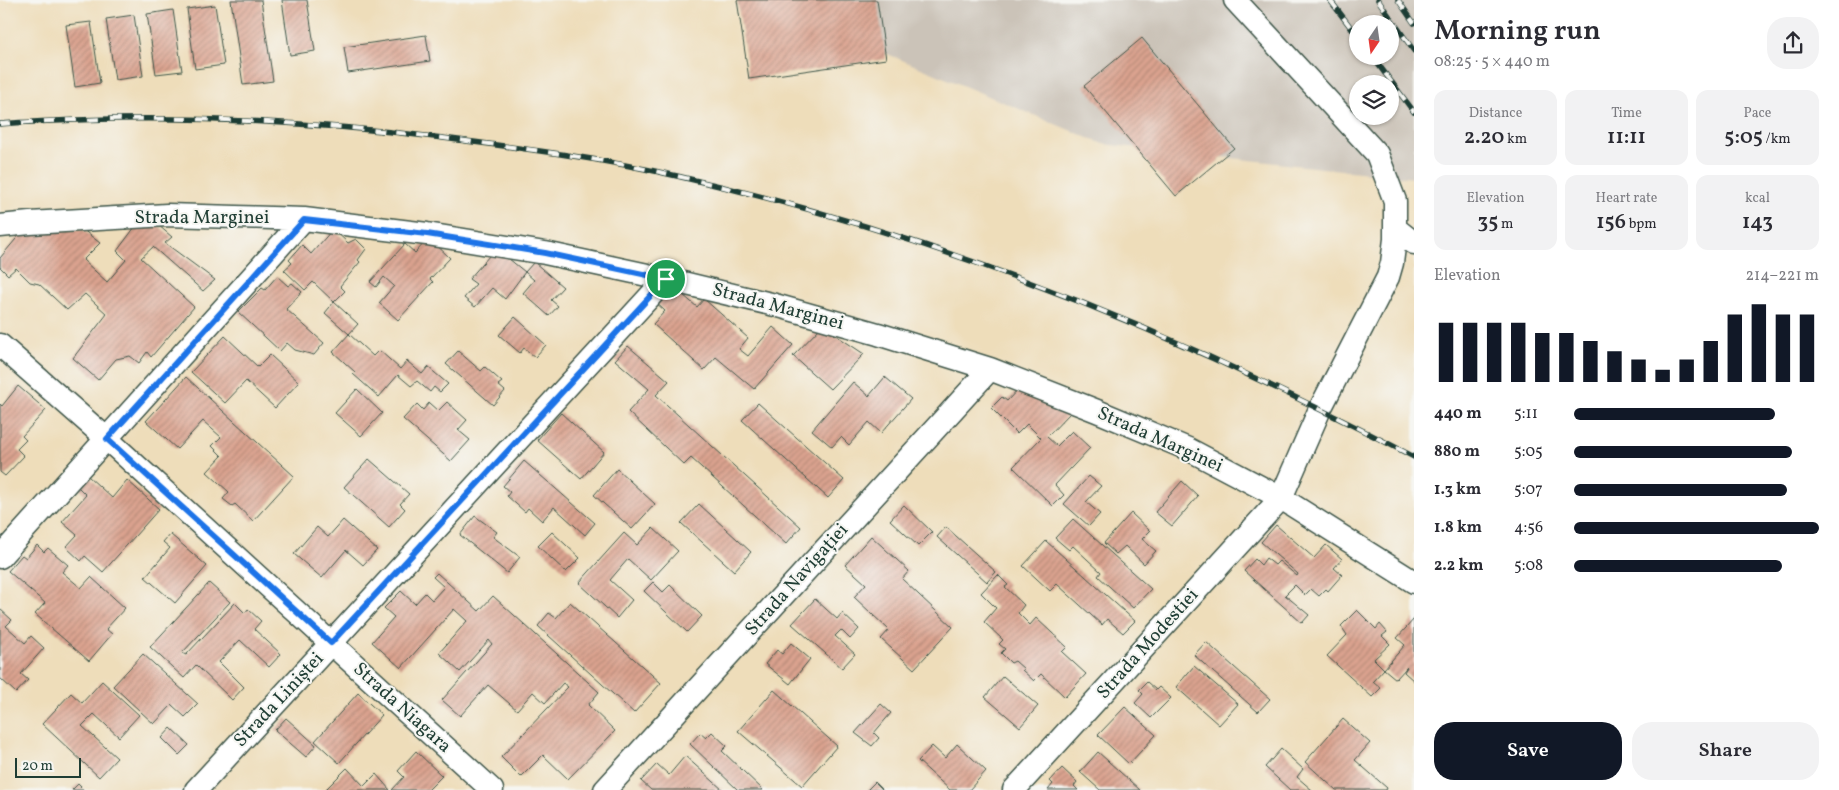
<!DOCTYPE html>
<meta charset="utf-8">
<style>
body{margin:0;font-family:Vollkorn,serif;background:#f2f2f3;color:#2b2b33;height:100vh;display:flex;flex-direction:column;font-size:19px;white-space:nowrap}
*{box-sizing:border-box;margin:0}
p{font-size:16px;color:#7c7c81}
.icon{flex:none;width:28px;height:28px;fill:none;stroke:currentColor;stroke-width:2;stroke-linecap:round;stroke-linejoin:round}
.map{position:relative;flex:1;overflow:hidden}
.side{display:flex;flex-direction:column;background:#fff;width:425px}
.side>*{flex:none}
.needle{width:32px;rotate:193deg}
.controls{position:absolute;left:1349px;top:15px;display:grid;gap:10px}
.controls a{display:grid;place-items:center;width:50px;height:50px;border-radius:50%;background:#fff;box-shadow:0 1px 4px #0004;font-size:25px}
.scale{position:absolute;left:15px;bottom:12px;width:66px;box-sizing:border-box;padding-left:5px;border:2px solid #1f3d34;border-top:0;font-size:14px;line-height:18px;white-space:nowrap;color:#1f3d34;-webkit-text-stroke:4px #f6f6f2;paint-order:stroke}
.pin{position:absolute;display:grid;place-items:center;width:42px;height:42px;color:#fff;margin:-21px;border:2px solid #fff;border-radius:50%;box-shadow:0 1px 5px #0007}
.round{display:grid;place-items:center;flex:none;width:52px;height:52px;border-radius:20px;background:#f2f2f3}
.summary{display:flex;align-items:center;justify-content:space-between;height:85px;padding:0 20px}
h1{font-size:28px;font-weight:600;line-height:38px}
.metrics{display:grid;grid-template-columns:repeat(3,1fr);gap:8px;height:85px;padding:5px 20px}
.metrics div{display:grid;align-content:center;border-radius:12px;background:#f2f2f3;text-align:center}
.metrics b{font-size:21px;font-weight:600}
.metrics small{font-size:14px;font-weight:400}
.metrics p{font-size:14px}
.chart{height:140px;padding:10px 20px}
.chart p{display:flex;justify-content:space-between}
.chart svg{width:100%;height:90px;margin-top:5px;stroke:#111827;stroke-width:6}
.cta{display:flex;gap:10px;margin-top:auto;padding:10px 20px}
.cta a{flex:1;height:58px;border-radius:20px;background:#111827;color:#fff;font-size:20px;font-weight:600;line-height:58px;text-align:center}
.cta a+a{background:#f2f2f3;color:#2b2b33}
ul{padding:0 20px;list-style:none;font-size:16px}
li{display:grid;grid-template-columns:80px 60px 1fr;align-items:center;height:38px}
li i{height:12px;border-radius:6px;background:#111827}
main{display:flex;flex:1;min-height:0}
.map>svg:first-child{display:block}
.railway{fill:#cbc3b8;fill-rule:evenodd}
.building{fill:url(#building-hatch)}
.lines{fill:none;stroke-linecap:round;stroke-linejoin:round}
.minor-casing{stroke:#3e5548;stroke-width:25}
.minor{stroke:#fff;stroke-width:22}
.rail-casing{stroke:#1f3d34;stroke-width:5.5}
.rail{stroke:#f6f6f2;stroke-width:4;stroke-dasharray:11;stroke-linecap:butt}
.route-casing{stroke:#fff;stroke-width:10}
.route{stroke:#1a73e8;stroke-width:6}
.labels{text-anchor:middle;dominant-baseline:central;stroke-width:4;stroke-linejoin:round;paint-order:stroke}
.street-label{font-size:19px;fill:#1f3d34;stroke:#f6f6f2}
</style>
<main>
<div class="map">
<svg width="1414" height="790" viewBox="0 0 1414 790">
<defs>
<pattern id="building-hatch" width="6" height="6" patternUnits="userSpaceOnUse" patternTransform="scale(1.25)"><rect width="6" height="6" fill="#dba38f"/><path d="M-1 1l2-2M0 6l6-6M5 7l2-2" fill="none" stroke="#b18676"/></pattern>
</defs>
<rect width="100%" height="100%" fill="#f6f6f2"/>
<filter id="ink" filterUnits="userSpaceOnUse"><feTurbulence type="fractalNoise" baseFrequency=".02" numOctaves="2"/><feDisplacementMap in="SourceGraphic" scale="10" xChannelSelector="R" yChannelSelector="G"/><feConvolveMatrix kernelMatrix="1 2 1 2 8 2 1 2 1" color-interpolation-filters="sRGB"/></filter>
<filter id="wash" filterUnits="userSpaceOnUse"><feTurbulence type="fractalNoise" baseFrequency=".0096" numOctaves="4" result="noise"/><feDisplacementMap in="SourceGraphic" scale="20" xChannelSelector="R" yChannelSelector="G"/><feGaussianBlur stdDeviation="1.12" result="paint"/><feColorMatrix in="noise" values="0 0 0 0 0 0 0 0 0 0 0 0 0 0 0 0 0 1.4 0 .05"/><feComposite in="paint" operator="in"/></filter>
<g filter="url(#wash)">
<rect width="100%" height="100%" fill="#eeddba"/>
<path class="railway" d="M758,0H1414V178L1103,144ZM1358,24H1390V56H1358ZM1358,84H1390V116H1358Z"/>
<g id="blocks">
<path class="building" d="M231,0H261L273,81L243,85Z
M282,0H307L315,51L290,55Z
M737,0H877L886,59L749,79Z
M215,5L224,65L195,69L187,9Z
M173,10L182,71L156,74L147,14Z
M134,15L143,76L115,80L106,19Z
M91,22L100,83L75,87L66,25Z
M426,35L430,61L348,73L344,47Z
M1142,38L1234,148L1176,196L1084,86Z
M158,225L172,237L165,243L215,280L203,291L153,247L141,258L194,307L151,357L147,352L139,363L130,356L116,359L98,380L73,358L107,314L85,294L67,310L39,284L30,282L16,268L8,275L0,267V258L21,233L82,229L100,243L83,260L107,282L126,260L117,251L135,227Z
M333,229L348,243L356,239L366,249L358,260L360,262L340,286L345,291L334,302L313,282L305,290L284,270L292,263L289,260L302,245L311,254Z
M429,238L450,258L430,279L433,282L398,320L379,303L394,286L384,277L376,287L370,282L405,244L415,253Z
M503,254L525,272L505,299L492,288L475,307L464,298L476,284L469,279L490,255Z
M534,262L563,287L551,300L558,306L549,316L523,293L534,280L525,272Z
M277,276L288,286L292,283L302,292L286,309L324,343L314,355L295,350L287,343L280,351L238,312L262,288L265,290Z
M669,283L697,307L704,299L748,338L739,349L748,356L773,327L793,345L754,389L716,357L704,370L653,324L665,311L653,300Z
M334,302L358,324L349,334L373,356L379,350L400,369L407,361L422,374L428,367L448,384L440,392L434,387L430,392L417,381L411,386L398,375L379,397L353,374L355,372L333,352L349,334L325,313Z
M515,317L546,345L535,357L524,348L520,353L499,335Z
M822,326L864,354L830,389L793,356Z
M225,336L258,367L270,355L299,382L275,408L246,381L225,403L191,372Z
M628,346L669,381L656,395L801,527L786,544L691,458L684,465L628,412L649,389L615,360Z
M458,351L481,371L485,367L502,382L498,385L505,391L493,405L446,364Z
M186,377L294,476L253,521L235,504L232,506L223,499L229,492L207,472L222,456L212,446L221,437L203,421L177,449L146,421Z
M885,377L911,399L881,433L869,422L849,445L841,437L832,447L812,430L853,382L869,396Z
M18,386L46,410L22,436L26,440L17,449L24,456L5,476L0,472V404L2,406Z
M1020,387L1071,412L1047,437L1057,446L1072,431L1090,448L1055,485L1064,495L1053,506L1013,467L1041,438L1027,424L1017,434L991,408L1002,397L1007,401Z
M357,389L382,413L361,436L335,413Z
M447,402L467,420L458,430L470,440L451,461L403,419L417,404L423,410L429,403L438,411Z
M758,403L844,480L828,498L742,420Z
M561,413L604,452L581,479L537,440Z
M369,459L409,494L400,504L405,509L389,527L344,487Z
M524,461L595,523L585,535L554,507L542,521L528,508L525,512L507,496L510,492L503,486Z
M617,469L655,504L632,529L594,495Z
M88,476L112,498L127,480L159,509L103,572L85,556L81,561L66,547L77,535L62,522L86,495L78,487Z
M1089,476L1101,486L1086,502L1100,514L1089,526L1064,504Z
M1182,481L1198,496L1172,526L1155,512Z
M699,504L751,552L734,571L681,523Z
M904,505L932,532L918,546L890,520Z
M1131,513L1150,531L1142,539L1156,551L1144,564L1125,546L1116,554L1104,543Z
M475,516L497,532L493,537L520,557L507,573L460,535Z
M1073,519L1151,589L1133,608L1098,576L1101,572L1073,546L1069,550L1055,538Z
M343,520L377,550L363,565L346,550L322,578L294,554L317,527L328,537Z
M1276,525L1314,558L1326,545L1342,559L1334,568L1342,575L1328,591L1326,589L1319,596L1311,589L1305,595L1295,585L1285,595L1309,615L1302,623L1244,571L1255,559L1261,565L1266,558L1275,565L1279,561L1297,576L1298,574L1261,542Z
M946,527L996,572L987,582L937,537Z
M653,528L678,551L651,580L628,559L610,580L632,600L617,618L579,583L624,533L637,545Z
M552,532L580,558L566,572L538,546Z
M170,534L207,566L175,603L145,577L170,548L163,542Z
M871,536L909,571L902,579L953,627L914,669L881,639L889,630L854,597L866,584L845,565Z
M1046,541L1135,621L1123,633L1107,619L1102,625L1057,584L1050,591L1023,566Z
M37,545L44,552L48,548L68,565L62,572L81,588L91,577L125,608L106,629L112,634L89,661L35,614L45,603L8,571L22,555L26,558Z
M437,573L479,611L493,596L599,692L588,705L615,731L568,779L543,755L521,777L501,757L568,687L563,683L545,703L533,692L517,710L488,685L460,716L442,700L492,644L489,640L460,672L439,653L467,621L454,609L401,668L372,642L394,617L384,608L401,591L415,604L425,593L432,600L444,587L433,577Z
M998,575L1008,585L1005,587L1024,605L1018,613L1030,625L1036,618L1067,647L1062,652L1086,674L1065,697L1041,674L1034,681L1022,670L1024,669L1015,661L1011,663L1001,653L1005,649L999,644L1003,640L984,622L996,608L981,593Z
M653,582L663,592L670,585L702,616L687,632L644,591Z
M209,583L230,602L182,653L186,655L235,603L245,613L248,609L261,621L254,629L281,654L269,667L240,640L219,662L244,687L232,700L196,665L184,678L150,647Z
M815,599L837,619L842,613L859,629L850,639L841,630L835,636L855,654L842,668L792,624Z
M570,602L661,683L634,713L538,626L549,613L556,618Z
M0,609L12,620L6,626L25,643L31,636L44,648L21,674L28,680L16,693L0,678Z
M1357,610L1376,629L1380,624L1387,632L1382,636L1390,644L1374,659L1384,669L1373,681L1381,688L1372,697L1327,656L1347,635L1341,626Z
M1414,619V681L1404,672L1407,667L1396,679L1384,669L1405,645L1397,638Z
M1206,642L1270,699L1258,712L1194,655Z
M791,643L810,659L790,684L765,664L777,650L782,654Z
M143,654L198,704L185,717L172,705L154,724L113,686Z
M1194,666L1238,704L1219,725L1176,687Z
M1003,676L1038,706L1020,727L985,697Z
M102,681L139,715L119,737L94,714L82,726L117,758L99,777L42,724L71,693L82,703Z
M1147,682L1156,690L1159,687L1171,698L1151,718L1135,703L1143,694L1139,690Z
M774,690L837,746L802,786L738,731Z
M358,693L382,715L339,763L315,741Z
M881,704L891,713L874,733L879,738L872,746L855,733Z
M1125,707L1156,735L1129,764L1098,735Z
M286,718L316,745L306,757L275,730Z
M1343,719L1370,743L1355,760L1387,788L1386,790H1336L1305,762Z
M171,728L189,745L179,755L162,738Z
M712,732L727,746L722,751L763,790H738L690,744L700,733L706,738Z
M957,744L986,771L969,790H950L918,761L932,746L945,758Z
M1281,749L1303,769L1297,777L1312,790H1290L1265,767Z
M416,751L442,776L428,790H392L404,777L398,771Z
M1098,752L1140,790H1100L1080,772Z
M685,756L723,790H651L641,781L657,764L669,775Z
M347,768L364,786L376,774L390,790H325Z
M1062,768L1077,782L1074,786L1078,790H1048L1053,784L1050,781Z
M875,782L883,790H867Z
M78,784L84,790H72Z"/>
</g>
</g>
<g filter="url(#ink)">
<use href="#blocks" fill-opacity="0" stroke="#3e5548" stroke-width="1"/>
<g class="lines">
<g class="minor-casing">
<path id="minor" d="M0,226L30,223L167,215L304,219L427,234L545,253L666,279L775,305L878,334L990,369L1097,411L1188,449L1281,498L1414,582
M1395,228L1414,243
M0,345L107,439L492,790
M0,557L304,219
M196,790L666,279
M605,790L990,369
M1014,790L1281,498L1320,409L1388,277L1392,263L1395,239V201L1377,154L1235,0"/>
</g>
<use href="#minor" class="minor"/>
<g class="rail-casing">
<path id="rail" d="M1330,0L1358,37
M1378,0L1414,51
M1398,0L1414,23
M1372,56L1414,112
M0,124C37,121 74,120 111,119C222,117 332,124 443,138C521,148 600,158 677,176C898,226 1112,306 1315,407C1348,423 1382,440 1414,457"/>
</g>
<use href="#rail" class="rail"/>
</g>
</g>
<g class="lines" filter="url(#ink)">
<g class="route-casing">
<path id="route" d="M304,220L427,234L545,253L666,279L331,643L107,439Z"/>
</g>
<use href="#route" class="route"/>
</g>
<g class="labels">
<g class="street-label">
<text x="202" y="218">Strada Marginei</text>
<text transform="translate(778 307) rotate(15)">Strada Marginei</text>
<text transform="translate(1160 440) rotate(24)">Strada Marginei</text>
<text transform="translate(797 580) rotate(-48)">Strada Navigației</text>
<text transform="translate(1148 644) rotate(-48)">Strada Modestiei</text>
<text transform="translate(279 700) rotate(-47)">Strada Liniștei</text>
<text transform="translate(402 708) rotate(42)">Strada Niagara</text>
</g>
</g>
</svg>
<div class="controls">
<a><svg class="needle" viewBox="-14 -14 28 28"><path d="M0-13l5 13h-10z" fill="#e53935"/><path d="M0 13l5-13h-10z" fill="#7c7c81"/></svg></a>
<a><svg class="icon" aria-label="layers" viewBox="0 0 24 24"><path d="M12 4l9 5-9 5-9-5zM3 14l9 5 9-5"/></svg></a>
</div>
<div class="scale">20 m</div>
<div class="pin" style="left:666px;top:279px;background:#1e9e55"><svg class="icon" aria-label="arrive" viewBox="0 0 24 24"><path d="M6 21V4h12l-3 4 3 4H6"/></svg></div>
</div>
<section class="side">
<div class="summary"><div><h1>Morning run</h1><p>08:25 · 5 × 440 m</p></div><a class="round"><svg class="icon" aria-label="share" viewBox="0 0 24 24"><path d="M12 15V3M7 8l5-5 5 5M5 13v7h14v-7"/></svg></a></div>
<div class="metrics">
<div><p>Distance</p><b>2.20<small> km</small></b></div>
<div><p>Time</p><b>11:11</b></div>
<div><p>Pace</p><b>5:05<small> /km</small></b></div>
</div>
<div class="metrics">
<div><p>Elevation</p><b>35<small> m</small></b></div>
<div><p>Heart rate</p><b>156<small> bpm</small></b></div>
<div><p>kcal</p><b>143</b></div>
</div>
<div class="chart"><p><span>Elevation</span>214–221 m</p>
<svg viewBox="0 0 160 44" preserveAspectRatio="none"><path d="M5 44V15M15 44V15M25 44V15M35 44V15M45 44V20M55 44V20M65 44V24M75 44V29M85 44V33M95 44V38M105 44V33M115 44V24M125 44V11M135 44V6M145 44V11M155 44V11"/></svg>
</div>
<ul>
<li><b>440 m</b>5:11<i style="width:82%"></i></li>
<li><b>880 m</b>5:05<i style="width:89%"></i></li>
<li><b>1.3 km</b>5:07<i style="width:87%"></i></li>
<li><b>1.8 km</b>4:56<i style="width:100%"></i></li>
<li><b>2.2 km</b>5:08<i style="width:85%"></i></li>
</ul>
<div class="cta"><a>Save</a><a>Share</a></div>
</section>
</main>
